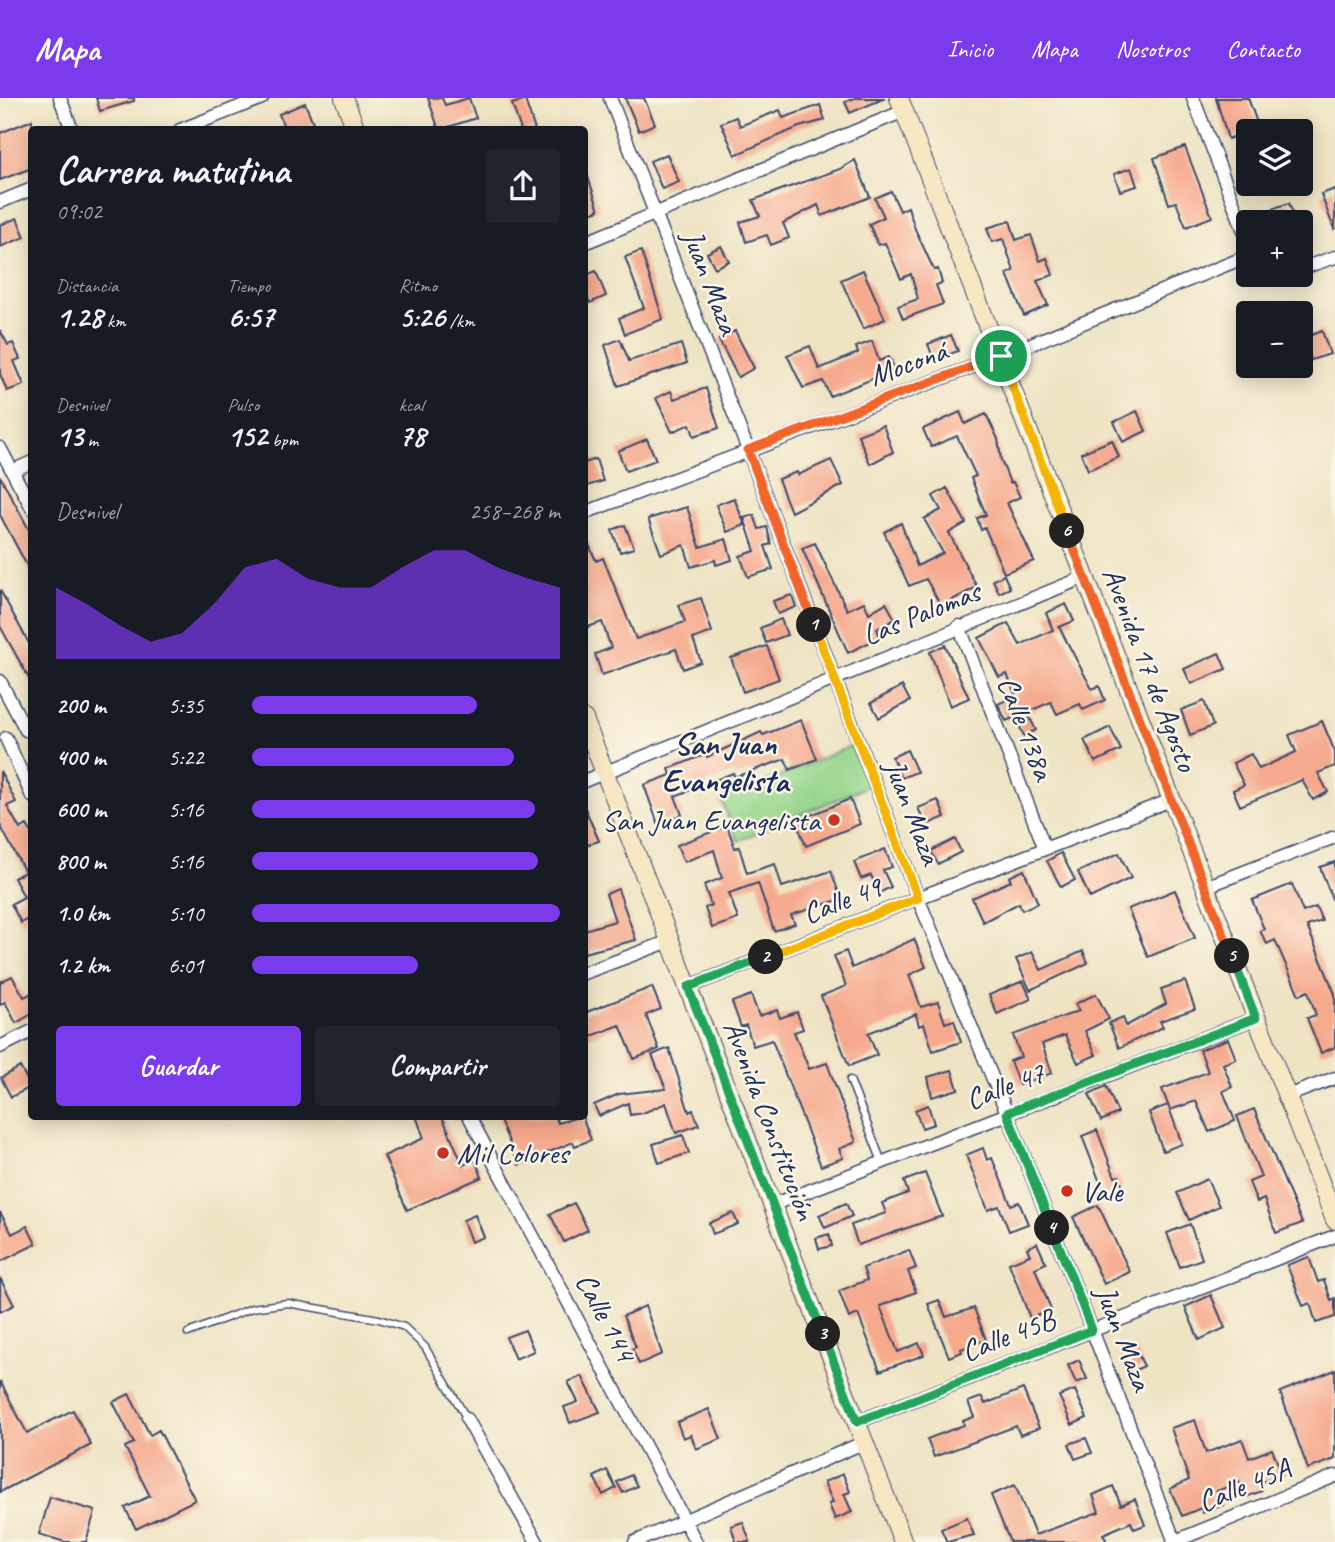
<!DOCTYPE html>
<html lang="es">
<meta charset="utf-8">
<style>
body{margin:0;font-family:Caveat,sans-serif;background:#20242c;color:#f1f3f6;height:100vh;display:flex;flex-direction:column;font-size:26px;white-space:nowrap}
*{box-sizing:border-box;margin:0}
p{font-size:23px;color:#9ea1a6}
.icon{flex:none;width:38px;height:38px;fill:none;stroke:currentColor;stroke-width:2;stroke-linecap:round;stroke-linejoin:round}
.map{position:relative;flex:1;overflow:hidden}
.panel{position:absolute;left:28px;top:28px;width:560px;height:994px;display:flex;flex-direction:column;background:#171b24;border-radius:7px;box-shadow:0 4px 18px #0003}
.panel>*{flex:none}
.fabs{position:absolute;left:1236px;top:21px;display:grid;gap:14px}
.fabs a{display:grid;place-items:center;width:77px;height:77px;border-radius:7px;background:#171b24;box-shadow:0 4px 18px #0003;font-size:35px}
.pin{position:absolute;display:grid;place-items:center;width:60px;height:60px;color:#fff;margin:-30px;border:4px solid #fff;border-radius:50%;box-shadow:0 2px 7px #0007}
.km{position:absolute;width:35px;height:35px;margin:-18px;border-radius:50%;background:#222;color:#fff;font-size:19px;line-height:35px;text-align:center}
.round{display:grid;place-items:center;flex:none;width:74px;height:74px;border-radius:7px;background:#20242c}
.head{display:flex;align-items:center;justify-content:space-between;height:119px;padding:0 28px}
h1{font-size:38px;font-weight:800;line-height:52px}
.figures{display:grid;grid-template-columns:repeat(3,1fr);gap:10px;height:119px;padding:7px 28px}
.figures div{display:grid;align-content:center}
.figures b{font-size:30px;font-weight:800}
.figures small{font-size:19px;font-weight:400}
.figures p{font-size:19px}
.chart{height:196px;padding:14px 28px}
.chart p{display:flex;justify-content:space-between}
.chart svg{width:100%;height:126px;margin-top:7px;fill:#7c3aed;opacity:.7}
.primary-button{display:flex;gap:14px;margin-top:auto;padding:14px 28px}
.primary-button a{flex:1;height:80px;border-radius:7px;background:#7c3aed;color:#fff;font-size:28px;font-weight:800;line-height:80px;text-align:center}
.primary-button a+a{background:#20242c;color:#f1f3f6}
ul{padding:0 28px;list-style:none;font-size:23px}
li{display:grid;grid-template-columns:112px 84px 1fr;align-items:center;height:52px}
li i{height:18px;border-radius:9px;background:#7c3aed}
header{display:flex;align-items:center;gap:42px;box-sizing:border-box;height:98px;padding:0 35px;background:#7c3aed;color:#fff}
header strong{font-size:33px}
nav{display:flex;gap:38px;margin-inline-start:auto;font-size:24px}
.map>svg:first-child{display:block}
.green{fill:#96d68d;stroke:#588276;stroke-width:2}
.building{fill:#f5a98d}
.lines{fill:none;stroke-linecap:round;stroke-linejoin:round}
.service-casing{stroke:#3b4a6d;stroke-width:9}
.minor-casing{stroke:#3b4a6d;stroke-width:15}
.secondary-casing{stroke:#3b4a6d;stroke-width:20}
.service{stroke:#fff;stroke-width:6}
.minor{stroke:#fff;stroke-width:12}
.secondary{stroke:#f8e7c3;stroke-width:18}
.split-1-casing{stroke:#fff;stroke-width:14}
.split-2-casing{stroke:#fff;stroke-width:14}
.split-3-casing{stroke:#fff;stroke-width:14}
.split-4-casing{stroke:#fff;stroke-width:14}
.split-5-casing{stroke:#fff;stroke-width:14}
.split-6-casing{stroke:#fff;stroke-width:14}
.split-7-casing{stroke:#fff;stroke-width:14}
.split-1{stroke:#f0652b;stroke-width:9}
.split-2{stroke:#f5b400;stroke-width:9}
.split-3{stroke:#22a559;stroke-width:9}
.split-4{stroke:#22a559;stroke-width:9}
.split-5{stroke:#22a559;stroke-width:9}
.split-6{stroke:#f0652b;stroke-width:9}
.split-7{stroke:#f5b400;stroke-width:9}
.poi-dot{fill:#c8321e;stroke:#fcf5e5;stroke-width:2.5}
.labels{text-anchor:middle;dominant-baseline:central;stroke-width:5;stroke-linejoin:round;paint-order:stroke}
.street-label{font-size:30px;fill:#1b2f5e;stroke:#fcf5e5}
.poi-label{font-size:30px;fill:#1b2f5e;stroke:#fcf5e5;text-anchor:start}
.neighbourhood-label{font-size:32px;font-weight:bold;fill:#1b2f5e;stroke:#fcf5e5}
</style>
<header>
<strong>Mapa</strong>
<nav><a>Inicio</a><a>Mapa</a><a>Nosotros</a><a>Contacto</a></nav>
</header>
<div class="map">
<svg width="1335" height="1444" viewBox="0 0 1335 1444">
<rect width="100%" height="100%" fill="#fcf5e5"/>
<filter id="ink" filterUnits="userSpaceOnUse"><feTurbulence type="fractalNoise" baseFrequency=".0143" numOctaves="2"/><feDisplacementMap in="SourceGraphic" scale="14" xChannelSelector="R" yChannelSelector="G"/><feConvolveMatrix kernelMatrix="1 2 1 2 8 2 1 2 1" color-interpolation-filters="sRGB"/></filter>
<filter id="wash" filterUnits="userSpaceOnUse"><feTurbulence type="fractalNoise" baseFrequency=".00686" numOctaves="4" result="noise"/><feDisplacementMap in="SourceGraphic" scale="28" xChannelSelector="R" yChannelSelector="G"/><feGaussianBlur stdDeviation="1.57" result="paint"/><feColorMatrix in="noise" values="0 0 0 0 0 0 0 0 0 0 0 0 0 0 0 0 0 1.4 0 .05"/><feComposite in="paint" operator="in"/></filter>
<g filter="url(#wash)">
<rect width="100%" height="100%" fill="#eee3c3"/>
<path class="green" d="M851,648L868,688L738,743L721,702Z"/>
<g id="blocks">
<path class="building" d="M96,0H134V3L100,13Z
M428,0H442L445,7L469,0L476,20L439,32Z
M625,0H644L655,26L639,33Z
M855,0H885L850,15L845,4Z
M1216,0H1248L1260,33H1248L1228,41Z
M525,2L535,32H521L512,6Z
M305,5L314,27L305,32H285L279,16Z
M820,7L825,22L799,29L735,57L721,25L736,19L740,28L780,12L783,20Z
M32,22V70L0,82V35Z
M1185,49L1212,119L1186,129L1176,104L1169,106L1154,60Z
M667,56L679,84L662,91L650,63Z
M855,62L870,99L822,118L818,107L783,125L789,140L771,147L767,137L746,144L740,124L760,118L753,102L840,71Z
M1131,70L1137,88L1120,93L1114,76Z
M587,76L599,112L584,117V77Z
M1335,91V130L1334,131L1321,96Z
M891,93L900,113L908,109L915,131L934,172L938,171L942,185L936,187L943,206L903,221L898,208L918,201L911,176L901,181L885,145L878,147L869,126L884,119L875,100Z
M1289,105L1296,124H1250L1248,119Z
M17,120L25,139L0,149V127Z
M1010,123L1016,142L1031,137L1040,163L1047,160L1053,177L1037,183L1048,207L1024,218L1007,176L1014,173L1003,141L992,144L987,130Z
M721,148L729,163L715,170L707,155Z
M641,153L663,221L625,236L619,220L644,210L625,159Z
M863,172L885,221L863,231L841,182Z
M596,173L606,198L590,205L584,191V178Z
M0,232L8,247L13,245L20,261L14,263L24,287L7,293L0,276Z
M735,233L754,270L738,279L719,242Z
M1322,233L1330,256L1311,262L1303,240Z
M951,237L958,253L934,262L928,246Z
M620,241L629,263L681,246L687,265L618,288L605,247Z
M872,243L879,263L889,259L895,272L830,298L823,283L803,290L787,257L810,248L819,271L858,255L856,249Z
M706,290L719,330L694,338L690,326L672,334L656,300L671,293L674,301Z
M1137,313L1146,333L1123,344L1114,324Z
M960,314L965,326L986,316L998,341L1001,362L1010,385L1013,384L1020,399L1007,405L1034,463L1004,475L985,430L981,432L977,420L986,417L971,380L976,378L957,338L931,349L923,331Z
M883,327L893,354L870,366L858,337Z
M647,341L656,362L626,373L618,353Z
M1112,342L1119,359L1088,372L1081,355Z
M596,361L603,383L584,389V365Z
M831,362L843,387L791,414L778,381L797,374L798,377Z
M0,378L32,437V477L0,417Z
M947,390L966,425L949,435L977,489L941,508L926,481L909,488L884,434L901,425L917,468L943,455L924,421L941,412L933,398Z
M734,400L745,427L727,434L716,407Z
M687,409L700,449L726,441L732,462L716,467L715,462L691,469L684,447L661,456L648,421Z
M754,417L759,431L767,429L771,446L765,448L773,471L748,479L740,458L755,453L744,420Z
M625,427L634,450L620,454L612,432Z
M584,435L596,463L603,460L636,541L685,524L679,507L701,500L712,534L693,541L701,564L683,571L676,551L602,577L595,556L611,550L602,524L588,529L584,520Z
M815,445L847,512L864,504L869,515L886,505L895,521L877,531L880,539L848,555L802,450Z
M1004,477L1010,490L999,495L993,482Z
M0,492L32,551V586L0,528Z
M792,497L796,509L778,516L773,503Z
M1066,506L1074,523L1059,529L1092,591L1099,588L1105,602L1083,612L1080,606L1057,616L1051,604L1027,614L1036,632L1024,638L1015,619L1006,623L998,606L1016,598L1007,576L999,579L979,540L1008,525L1020,547L1053,532L1046,515Z
M781,521L787,537L766,545L760,530Z
M945,547L969,600L950,608L930,554Z
M767,548L779,581L743,594L731,560Z
M1219,555L1226,571L1191,586L1184,571Z
M902,588L910,603L879,620L871,605Z
M1204,603L1213,628L1190,637L1181,612Z
M801,622L817,661L790,672L785,661L735,679L733,675L675,698L682,717L658,726L644,687L671,677L669,671L706,656L707,659L761,634L763,637Z
M1322,623L1335,654V668L1318,675L1328,694L1313,702L1302,682L1240,708L1233,692L1244,687L1233,665L1251,656L1259,671L1296,654L1289,637Z
M1110,629L1121,652L1095,664L1084,642Z
M907,652L917,674L901,680L892,659Z
M0,673L16,704L7,708L20,731L27,727L32,735V819L21,825L11,806L24,799L14,780L25,774L0,727Z
M850,701L860,726L806,748L796,723Z
M938,702L945,719L926,727L918,710Z
M584,708L599,743L584,748Z
M727,728L735,750L739,749L747,775L775,766L782,789L831,773L841,801L791,817L795,826L774,833L758,785L729,795L738,821L712,830L705,810L711,807L704,787L722,780L714,752L684,764L677,747Z
M955,741L961,754L938,766L931,753Z
M885,751L892,769L883,772L891,789L879,795L871,777L861,781L854,764Z
M1061,755L1075,782L1061,789L1047,763Z
M1119,755L1131,780L1090,800L1078,774Z
M1335,764V806H1334L1320,769Z
M1024,772L1038,805L1022,812L1019,805L983,824L972,800L1011,783L1009,779Z
M1292,786L1303,814L1316,809L1322,823L1307,828L1335,896V949L1321,955L1307,920L1316,917L1308,893L1299,897L1275,842L1267,846L1260,833L1264,831L1252,802Z
M618,791L636,842L584,855V832L615,823L606,796Z
M1175,792L1195,840L1148,859L1128,811Z
M914,841L926,869L909,877L921,909L938,904L945,925L954,922L961,944L933,953L924,926L919,928L916,916L868,935L877,957L849,968L821,898L846,888L834,858L846,853L852,870Z
M1083,853L1088,865L1030,892L1016,861L1032,854L1041,872Z
M12,878L24,899L32,895V916L16,925L5,904L0,907V884Z
M1023,883L1031,901L997,916L989,897Z
M1185,883L1195,911L1160,923L1163,929L1119,950L1109,925L1123,919L1126,928L1166,906L1161,891Z
M652,889L661,911L646,917L659,951L634,961L620,927L584,941V915Z
M1096,896L1109,921L1085,933L1096,957L1078,965L1065,937L1042,946L1052,975L1019,987L1010,963L1021,959L1013,937L1079,913L1075,906Z
M751,897L759,918L777,912L780,920L797,914L803,931L794,934L809,971L827,965L856,1044L839,1051L843,1060L821,1068L772,942L753,948L746,927L741,929L732,904Z
M1228,941L1236,961L1223,966L1232,989L1223,993L1235,1023L1209,1034L1196,1003L1170,1012L1162,991L1208,974L1200,952Z
M669,950L689,1014L693,1012L699,1027L676,1035L666,1005L643,1015L630,1017L628,1005L599,1018L594,1007L619,996L666,991L652,957Z
M20,969L31,989L11,999L1,980Z
M952,972L958,991L932,999L928,979Z
M1106,988L1118,1015L1101,1023L1089,996Z
M928,1007L934,1026L922,1030L915,1012Z
M1168,1007L1182,1046L1163,1053L1149,1014Z
M1254,1011L1302,1125L1276,1135L1264,1101L1257,1104L1249,1084L1261,1079L1237,1018Z
M416,1018H442L463,1067L475,1062L482,1079L407,1112L384,1058L424,1040Z
M498,1018H555L558,1025L582,1018L591,1042L575,1048L573,1044L519,1067Z
M1097,1032L1115,1079L1119,1078L1123,1090L1105,1097L1082,1038Z
M683,1037L689,1055L659,1065L653,1046Z
M983,1050L987,1062L992,1060L1011,1107L1019,1104L1028,1126L1009,1133L999,1108L988,1112L966,1057Z
M925,1075L942,1118L858,1147L851,1127L886,1115L882,1105L908,1095L904,1083Z
M1207,1081L1219,1108L1189,1122L1177,1095Z
M574,1105L588,1132L564,1144L550,1116Z
M846,1105L852,1118L825,1130L819,1117Z
M1098,1107L1130,1174L1104,1186L1073,1119Z
M0,1114L12,1136L27,1128L36,1146L0,1164Z
M733,1115L738,1126L713,1136L709,1125Z
M475,1117L484,1139L471,1144L463,1122Z
M1190,1126L1202,1161L1180,1169L1167,1135Z
M829,1136L832,1148L819,1151L816,1140Z
M1037,1145L1046,1165L1035,1170L1051,1212L1030,1220L1009,1165L1030,1157L1027,1150Z
M909,1152L916,1170L908,1173L916,1194L880,1208L898,1254L919,1245L924,1257L880,1273L858,1216L849,1220L839,1193L867,1182L863,1170Z
M1309,1159L1318,1184L1324,1182L1331,1202L1335,1200V1219L1316,1225L1310,1205L1303,1208L1287,1167Z
M0,1180L14,1207L0,1214Z
M1211,1197L1225,1230L1199,1242L1185,1209Z
M939,1202L946,1219L974,1210L986,1242L961,1251L962,1254L949,1259L928,1206Z
M645,1208L662,1256L639,1266L632,1251L636,1249L623,1218Z
M525,1232L534,1253L515,1261L506,1239Z
M1136,1252L1144,1268L1129,1275L1121,1259Z
M1079,1262L1087,1281L1076,1285L1068,1267Z
M1335,1272V1361L1308,1371L1280,1294Z
M582,1278L600,1314L570,1325L564,1309L578,1304L568,1284Z
M0,1283L27,1335L73,1312L91,1347L0,1394Z
M1023,1291L1039,1330L1020,1337L1016,1328L934,1359L927,1341L964,1327L963,1323L974,1319L968,1304L982,1299L985,1306Z
M1075,1292L1087,1320L1072,1327L1059,1298Z
M129,1296L150,1337L159,1332L195,1402L136,1431L125,1410L150,1398L125,1349L134,1345L113,1304Z
M709,1311L721,1341L696,1351L691,1337L683,1340L677,1324Z
M1195,1322L1206,1355L1242,1341L1249,1360L1272,1351L1282,1376L1259,1385L1262,1393L1246,1399L1239,1384L1217,1393L1223,1407L1203,1415L1201,1410L1182,1418L1170,1391L1189,1382L1171,1330Z
M1086,1340L1092,1355L1075,1361L1069,1346Z
M607,1372L616,1390L603,1397L594,1379Z
M843,1376L850,1394L844,1396L852,1414L835,1421L829,1406L833,1404L824,1384Z
M631,1377L637,1388L623,1395L617,1384Z
M1015,1387L1035,1437L1099,1414L1093,1397L1113,1388L1121,1407L1135,1401L1145,1427L1134,1431L1131,1424L1103,1436L1107,1444H1010L991,1397Z
M50,1399L95,1413L86,1444H65L39,1436Z
M967,1420L974,1437L947,1444L941,1431Z
M743,1424L750,1444H736L731,1428Z"/>
</g>
</g>
<g filter="url(#ink)">
<use href="#blocks" fill-opacity="0" stroke="#3b4a6d" stroke-width="2"/>
<g class="lines">
<g class="service-casing">
<path id="service" d="M850,982L882,1064
M188,1235L252,1210L287,1205L379,1221L404,1229L425,1249L467,1321"/>
</g>
<g class="minor-casing">
<path id="minor" d="M60,0L72,32
M610,0L748,352L918,800L1007,1015L1175,1444
M1193,0L1248,143
M180,32L262,0
M0,104L32,91
M584,145L904,13
M1300,171L1335,159
M1266,177L1272,180L1283,177
M0,350L32,410
M12,373L32,364
M584,415L1001,258L1248,158
M959,528L1045,751
M0,583L26,632
M6,640L32,698
M584,683L1085,479
M1205,789L1335,739
M584,875L670,843
M688,889L1171,702
M0,949L32,933
M1287,998L1335,980
M469,1018L696,1444
M772,1107L1256,920
M467,1321L537,1444
M857,1324L1335,1138
M635,1444L865,1344
M1173,1444L1335,1378"/>
</g>
<g class="secondary-casing">
<path id="secondary" d="M344,0L356,32
M899,0L1335,1122
M584,621L903,1444"/>
</g>
<use href="#service" class="service"/>
<use href="#minor" class="minor"/>
<use href="#secondary" class="secondary"/>
</g>
</g>
<g class="lines" filter="url(#ink)">
<g class="split-1-casing">
<path id="split-1" d="M814,527L748,352L1001,258"/>
</g>
<g class="split-2-casing">
<path id="split-2" d="M766,859L918,800L814,527"/>
</g>
<g class="split-3-casing">
<path id="split-3" d="M766,859L688,889L823,1236"/>
</g>
<g class="split-4-casing">
<path id="split-4" d="M823,1236L857,1324L1092,1232L1052,1130"/>
</g>
<g class="split-5-casing">
<path id="split-5" d="M1052,1130L1007,1015L1256,920L1232,858"/>
</g>
<g class="split-6-casing">
<path id="split-6" d="M1067,433L1232,858"/>
</g>
<g class="split-7-casing">
<path id="split-7" d="M1001,258L1067,433"/>
</g>
<use href="#split-1" class="split-1"/>
<use href="#split-2" class="split-2"/>
<use href="#split-3" class="split-3"/>
<use href="#split-4" class="split-4"/>
<use href="#split-5" class="split-5"/>
<use href="#split-6" class="split-6"/>
<use href="#split-7" class="split-7"/>
</g>
<g class="poi-dot">
<circle cx="834" cy="722" r="7"/>
<circle cx="443" cy="1055" r="7"/>
<circle cx="1067" cy="1093" r="7"/>
</g>
<g class="labels">
<g class="street-label">
<text transform="translate(711 184) rotate(69)">Juan Maza</text>
<text transform="translate(908 265) rotate(-20)">Moconá</text>
<text transform="translate(921 515) rotate(-22)">Las Palomas</text>
<text transform="translate(1150 571) rotate(69)">Avenida 17 de Agosto</text>
<text transform="translate(1026 630) rotate(69)">Calle 138a</text>
<text transform="translate(913 714) rotate(69)">Juan Maza</text>
<text transform="translate(842 802) rotate(-21)">Calle 49</text>
<text transform="translate(1005 988) rotate(-21)">Calle 47</text>
<text transform="translate(770 1022) rotate(69)">Avenida Constitución</text>
<text transform="translate(606 1219) rotate(62)">Calle 144</text>
<text transform="translate(1008 1237) rotate(-21)">Calle 45B</text>
<text transform="translate(1124 1240) rotate(69)">Juan Maza</text>
<text transform="translate(1244 1387) rotate(-22)">Calle 45A</text>
</g>
<g class="poi-label">
<text x="820" y="722" text-anchor="end">San Juan Evangelista</text>
<text x="457" y="1055">Mil Colores</text>
<text x="1081" y="1093">Vale</text>
</g>
<g class="neighbourhood-label">
<text x="725" y="645">San Juan<tspan x="725" dy="37">Evangelista</tspan></text>
</g>
</g>
</svg>
<div class="fabs">
<a><svg class="icon" aria-label="layers" viewBox="0 0 24 24"><path d="M12 4l9 5-9 5-9-5zM3 14l9 5 9-5"/></svg></a>
<a>+</a>
<a>−</a>
</div>
<div class="pin" style="left:1001px;top:258px;background:#1e9e55"><svg class="icon" aria-label="arrive" viewBox="0 0 24 24"><path d="M6 21V4h12l-3 4 3 4H6"/></svg></div>
<b class="km" style="left:814px;top:527px">1</b>
<b class="km" style="left:766px;top:859px">2</b>
<b class="km" style="left:823px;top:1236px">3</b>
<b class="km" style="left:1052px;top:1130px">4</b>
<b class="km" style="left:1232px;top:858px">5</b>
<b class="km" style="left:1067px;top:433px">6</b>
<section class="panel">
<div class="head"><div><h1>Carrera matutina</h1><p>09:02</p></div><a class="round"><svg class="icon" aria-label="share" viewBox="0 0 24 24"><path d="M12 15V3M7 8l5-5 5 5M5 13v7h14v-7"/></svg></a></div>
<div class="figures">
<div><p>Distancia</p><b>1.28<small> km</small></b></div>
<div><p>Tiempo</p><b>6:57</b></div>
<div><p>Ritmo</p><b>5:26<small> /km</small></b></div>
</div>
<div class="figures">
<div><p>Desnivel</p><b>13<small> m</small></b></div>
<div><p>Pulso</p><b>152<small> bpm</small></b></div>
<div><p>kcal</p><b>78</b></div>
</div>
<div class="chart"><p><span>Desnivel</span>258–268 m</p>
<svg viewBox="0 0 160 44" preserveAspectRatio="none"><path d="M0 44V19L10 25L20 32L30 38L40 35L50 25L60 12L70 9L80 16L90 19L100 19L110 12L120 6L130 6L140 12L150 16L160 19V44z"/></svg>
</div>
<ul>
<li><b>200 m</b>5:35<i style="width:73%"></i></li>
<li><b>400 m</b>5:22<i style="width:85%"></i></li>
<li><b>600 m</b>5:16<i style="width:92%"></i></li>
<li><b>800 m</b>5:16<i style="width:93%"></i></li>
<li><b>1.0 km</b>5:10<i style="width:100%"></i></li>
<li><b>1.2 km</b>6:01<i style="width:54%"></i></li>
</ul>
<div class="primary-button"><a>Guardar</a><a>Compartir</a></div>
</section>
</div>
